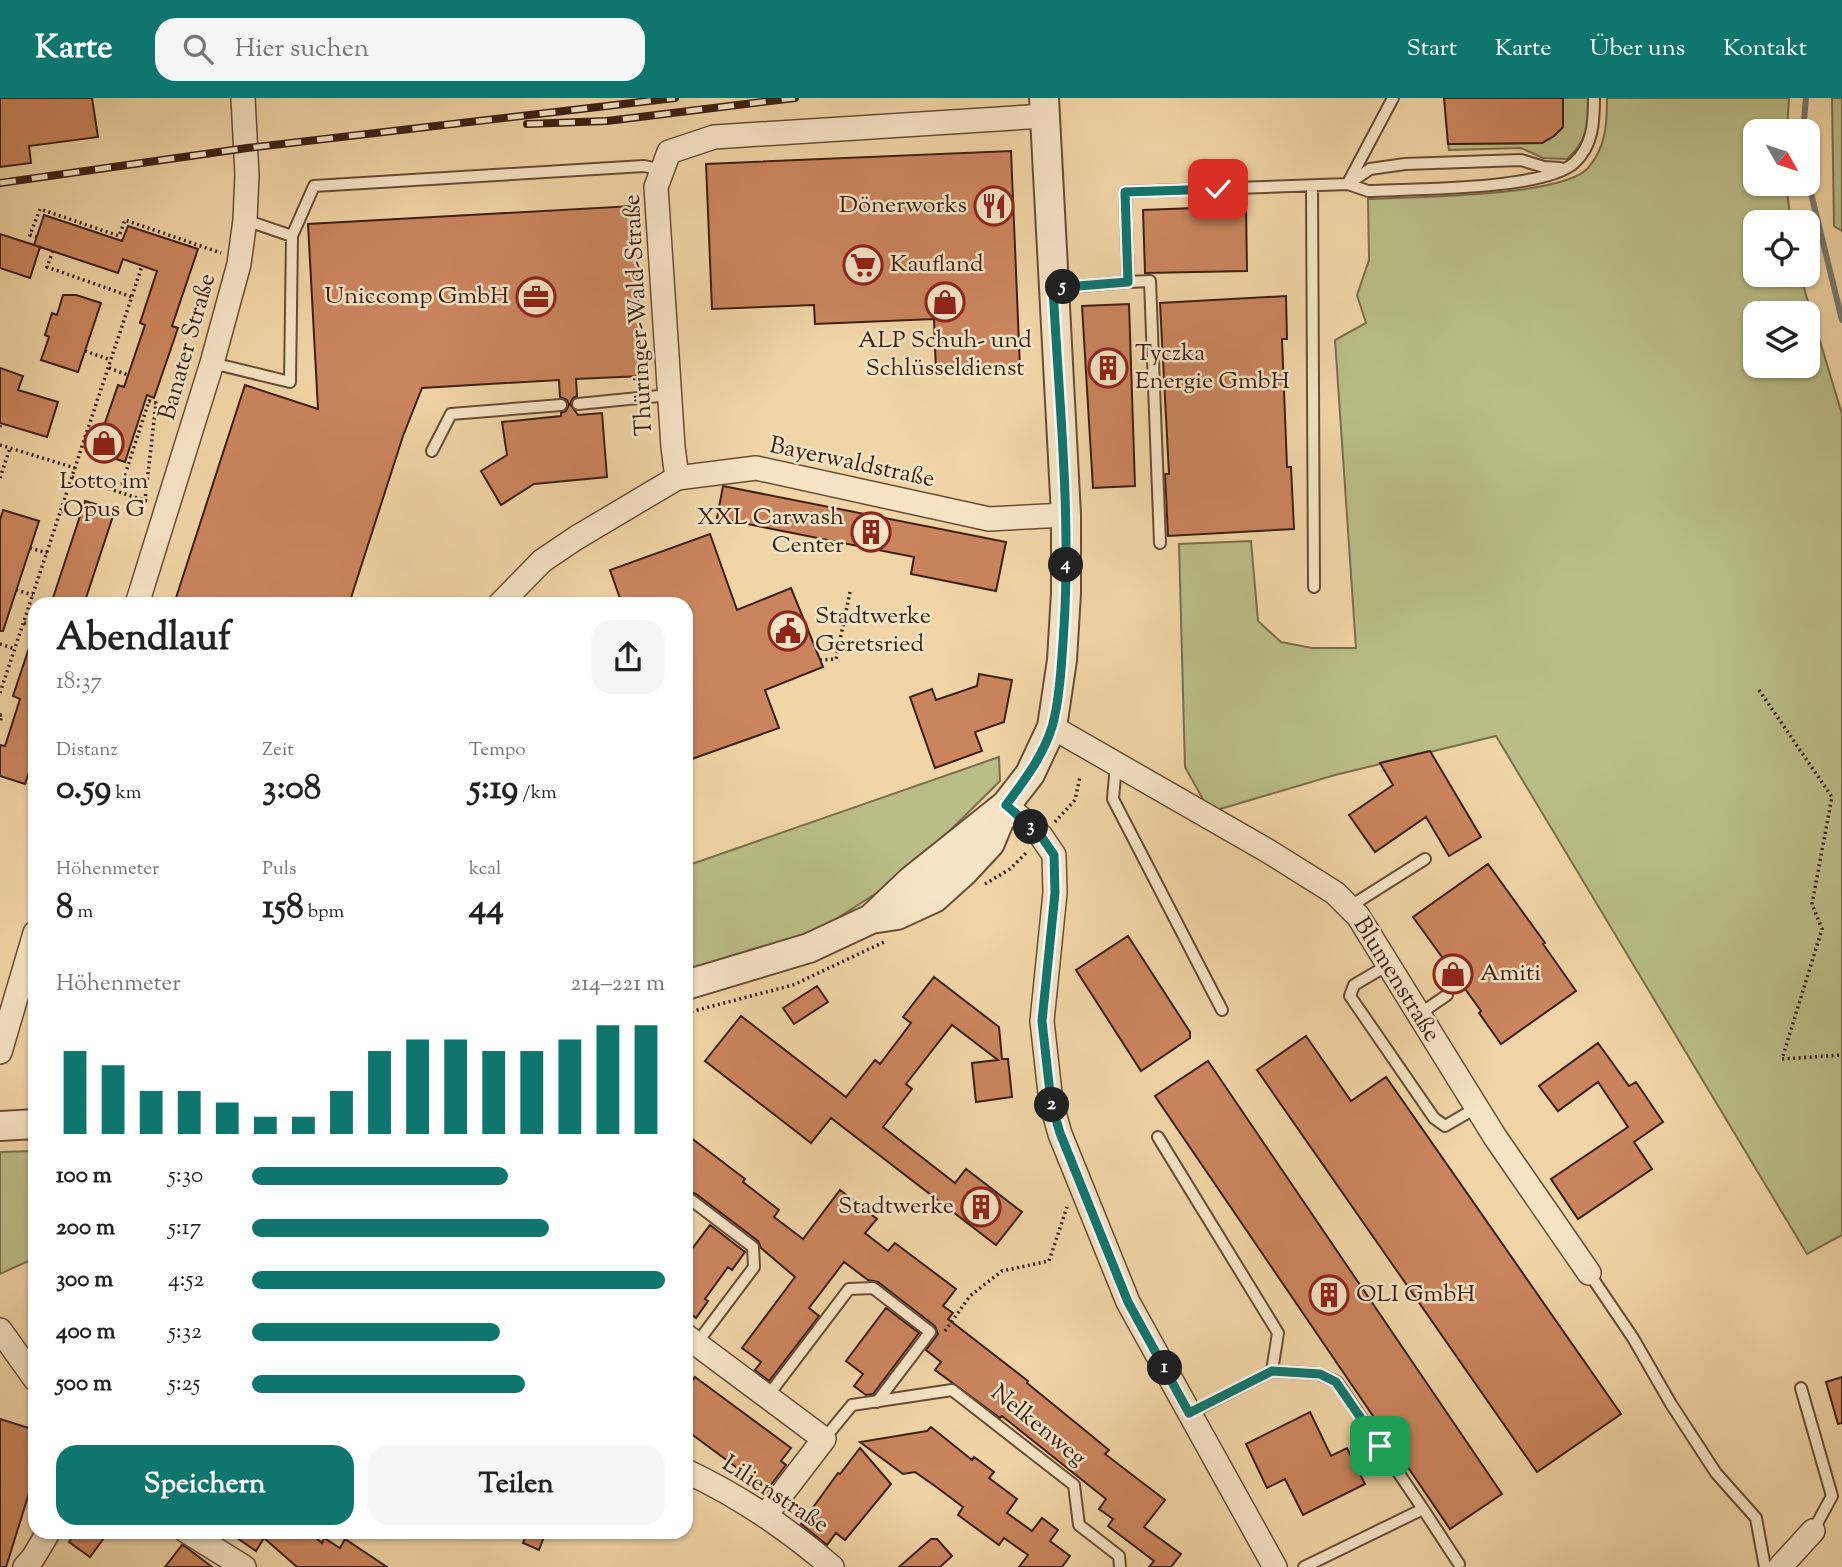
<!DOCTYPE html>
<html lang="de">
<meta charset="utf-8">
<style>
body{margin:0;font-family:"Sorts Mill Goudy",serif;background:#f6f6f6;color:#222;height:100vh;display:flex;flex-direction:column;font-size:26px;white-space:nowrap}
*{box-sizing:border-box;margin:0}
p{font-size:23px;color:#767676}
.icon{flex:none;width:38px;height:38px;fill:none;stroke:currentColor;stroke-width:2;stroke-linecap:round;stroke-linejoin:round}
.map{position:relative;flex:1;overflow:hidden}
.sheet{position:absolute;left:28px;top:499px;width:665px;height:942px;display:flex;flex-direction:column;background:#fff;border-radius:21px;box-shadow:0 2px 5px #0004}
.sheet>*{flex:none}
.needle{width:46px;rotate:129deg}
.fabs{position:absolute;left:1743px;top:21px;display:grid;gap:14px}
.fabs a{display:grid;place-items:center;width:77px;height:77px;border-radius:14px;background:#fff;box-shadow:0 2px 5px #0004;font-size:35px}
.pin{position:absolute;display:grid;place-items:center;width:60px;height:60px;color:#fff;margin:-30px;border-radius:14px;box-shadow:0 4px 10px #0006}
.km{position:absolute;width:35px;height:35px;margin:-18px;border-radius:50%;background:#222;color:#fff;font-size:19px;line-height:35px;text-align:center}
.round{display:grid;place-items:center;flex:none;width:74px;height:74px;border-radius:21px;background:#f6f6f6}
.headline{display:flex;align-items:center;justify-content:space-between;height:119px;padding:0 28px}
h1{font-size:38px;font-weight:700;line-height:52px}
.stats{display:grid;grid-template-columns:repeat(3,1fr);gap:10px;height:119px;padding:7px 28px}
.stats div{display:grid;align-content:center}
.stats b{font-size:35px;font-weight:700}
.stats small{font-size:19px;font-weight:400}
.stats p{font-size:19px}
.chart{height:196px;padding:14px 28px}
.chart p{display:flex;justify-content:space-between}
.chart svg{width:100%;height:126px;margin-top:7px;stroke:#0f766e;stroke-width:6}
.primary-button{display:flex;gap:14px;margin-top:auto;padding:14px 28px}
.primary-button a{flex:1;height:80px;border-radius:21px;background:#0f766e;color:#fff;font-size:28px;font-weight:700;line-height:80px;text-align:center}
.primary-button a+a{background:#f6f6f6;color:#222}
ul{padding:0 28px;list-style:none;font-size:23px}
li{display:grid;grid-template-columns:112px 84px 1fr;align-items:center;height:52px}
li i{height:18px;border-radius:9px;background:#0f766e}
header{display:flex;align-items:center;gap:42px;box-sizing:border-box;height:98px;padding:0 35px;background:#0f766e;color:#fff}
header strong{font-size:33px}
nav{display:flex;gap:38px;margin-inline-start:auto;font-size:24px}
.search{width:490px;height:63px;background:#f6f6f6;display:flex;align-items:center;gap:18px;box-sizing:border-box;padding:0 24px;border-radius:21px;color:#767676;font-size:26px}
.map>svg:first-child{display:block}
.green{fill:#babd87;stroke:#7c6e4c;stroke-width:2;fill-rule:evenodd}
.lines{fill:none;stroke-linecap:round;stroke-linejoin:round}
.stream{stroke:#777a70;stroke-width:6}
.building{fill:#cb855e;stroke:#3d1f11;stroke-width:2}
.service-casing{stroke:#6a4c36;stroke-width:14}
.minor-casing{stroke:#6a4c36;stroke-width:26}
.tertiary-casing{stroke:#6a4c36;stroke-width:32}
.path{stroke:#3d1f11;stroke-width:3.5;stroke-dasharray:2 3.5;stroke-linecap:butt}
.service{stroke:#f6e4c5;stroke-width:10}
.minor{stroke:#f6e4c5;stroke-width:23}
.tertiary{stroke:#f6e4c5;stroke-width:28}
.rail-casing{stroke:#3d1f11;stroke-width:8}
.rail{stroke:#f6e4c5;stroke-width:5;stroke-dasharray:16;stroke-linecap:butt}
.route-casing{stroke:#fff;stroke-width:14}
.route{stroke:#0f766e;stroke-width:9}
.labels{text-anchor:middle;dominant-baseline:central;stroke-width:5;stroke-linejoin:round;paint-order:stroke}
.poi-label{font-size:24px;fill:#3d1f11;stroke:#f6e4c5;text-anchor:start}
.street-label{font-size:24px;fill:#3d1f11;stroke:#f6e4c5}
</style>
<header>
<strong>Karte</strong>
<div class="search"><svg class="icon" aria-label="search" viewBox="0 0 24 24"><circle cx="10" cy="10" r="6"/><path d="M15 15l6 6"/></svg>Hier suchen</div>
<nav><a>Start</a><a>Karte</a><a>Über uns</a><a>Kontakt</a></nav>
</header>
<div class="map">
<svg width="1842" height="1469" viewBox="0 0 1842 1469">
<rect width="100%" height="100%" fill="#f1d5a6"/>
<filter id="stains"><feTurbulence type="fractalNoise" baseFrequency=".00286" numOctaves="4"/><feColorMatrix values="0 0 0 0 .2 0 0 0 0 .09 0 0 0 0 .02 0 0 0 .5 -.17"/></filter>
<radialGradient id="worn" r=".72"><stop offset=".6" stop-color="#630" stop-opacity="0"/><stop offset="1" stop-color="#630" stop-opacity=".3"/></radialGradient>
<path class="green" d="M1563,0H1589C1589,25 1587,44 1567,61L1543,60L1521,50L1449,52L1448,46L1542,45L1554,38L1563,29Z
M1607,0H1789L1787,33H1755V86H1786L1791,124H1755V177H1800L1842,316V1137L1807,1156L1496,638L1335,677L1210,714L1185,669L1179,446L1251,443L1258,523L1281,544L1312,550H1356L1335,242L1366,225L1357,197L1369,162L1368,101C1411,99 1562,99 1588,70C1606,49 1607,27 1607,0ZM1755,215H1808V268H1755Z
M1832,0H1842V133L1834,128Z
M999,659L1000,683L905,777L817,833L686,876V768Z
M35,1053V1160L0,1176V1054Z"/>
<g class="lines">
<path class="stream" d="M1803,33L1806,0
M1808,83L1842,222"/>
</g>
<path class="building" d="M0,0H92L98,39L29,48L31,65L0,69Z
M1444,0H1563V29L1554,38L1542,45L1448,46Z
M1011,53L1020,270L936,274L934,221L815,226L814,207L712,211L706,66Z
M633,108L642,278L576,281L577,298L573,300L570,306L578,317L602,315L607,379L534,386L501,407L481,373L507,357L502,324L561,318V315L566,313L569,307L567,302L560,299L559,282L422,290L403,338L349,506H174L245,287L318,311L308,126Z
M1246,108L1247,173L1145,175L1143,112Z
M44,117L122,143L128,128L198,151L172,228L178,230L154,300L147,297L125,364L95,354L118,287L124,289L145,227L140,225L157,173L123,161L118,175L34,147Z
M0,136L40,149L30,180L0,170Z
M63,197H76L101,205L78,274L41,262L49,239L45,237L52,215L57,217Z
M1286,198L1287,241H1282L1287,369H1291L1294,431L1168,438L1165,376H1169L1160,205Z
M1129,206L1135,388L1093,390L1082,208Z
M0,270L23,278L18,292L58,304L47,339L0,325Z
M723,388L1006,444L996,493L911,476L914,459L717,420Z
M85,403L115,412L84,506H51Z
M3,412L39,423L3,533H0V422Z
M710,436L737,512L791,490L823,569L765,592L779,630L686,663V506H622L610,472Z
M32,541L35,542V657L25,686L0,678V647L5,648L20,601L13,598Z
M979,576L1012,582L1004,624L975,634L982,653L935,670L910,599L932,591L936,602L977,588Z
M1430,653L1481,739L1449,758L1426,719L1375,754L1349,717L1393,687L1380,665Z
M1488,766L1545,845L1543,846L1576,893L1501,946L1479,915L1481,913L1413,819Z
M1128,838L1190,934V940L1141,973L1076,872Z
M934,879L999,929L1002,961H1008L1012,999L976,1004L972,965L998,962L952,927L906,986L912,991L883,1029L955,1085L966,1071L1022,1114L996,1147L831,1020L811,1045L705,963L741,918L846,999L875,962L880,966L911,925L903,919Z
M817,888L828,904L794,926L783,910Z
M1306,938L1351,1003L1386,979L1621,1316L1537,1374L1257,972Z
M1598,945L1629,988L1636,984L1663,1024L1634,1044L1652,1071L1578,1121L1551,1081L1628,1029L1598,984L1558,1013L1539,988Z
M1208,963L1502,1396L1450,1431L1155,998Z
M686,1036L745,1081L743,1084L779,1112L774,1119L803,1141L840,1092L877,1121L865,1135L888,1153L895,1145L956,1191L943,1208L953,1215L948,1221L1028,1283L1027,1285L1109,1352L1105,1356L1165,1402L1144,1429L1181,1456L1171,1469H1149L1154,1463L1108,1428L1113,1421L1099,1411L1106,1401L1002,1318L1000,1320L935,1272L941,1264L926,1252L938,1236L935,1228L878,1184L868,1182L844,1164L809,1210L819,1218L769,1283L755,1272L761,1264L742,1250L795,1179L761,1150L758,1143L696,1096L686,1093Z
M710,1127L745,1154L732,1172L728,1169L705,1201L708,1203L696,1220L686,1212V1159Z
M886,1210L919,1235L873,1296L866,1297L854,1288L863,1276L846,1263Z
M695,1279L791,1350L781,1363L786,1367L767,1392L686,1332V1291Z
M1842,1279V1325L1838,1326L1826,1284Z
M1310,1314L1331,1358L1347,1350L1365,1386L1303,1417L1285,1381L1267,1390L1246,1346Z
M0,1321L35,1332V1376L6,1469H0Z
M931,1329L972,1362L974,1359L994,1374L989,1380L1017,1401L1007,1415L1032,1433L1042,1420L1058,1432L1050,1443L1070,1458L1062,1469H1019L1028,1457L1004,1440L999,1447L958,1417L963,1409L935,1388L915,1374L903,1376L860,1344L927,1333Z
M860,1350L891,1386L845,1442L836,1435L827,1447L801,1426L838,1375L840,1376Z
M77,1433H109L90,1459L69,1444Z
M227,1433H308L322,1445L324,1440L340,1450L345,1441L387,1469H297L264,1440L256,1453Z
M528,1433H546L539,1452L523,1445Z
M931,1441H937L952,1458L940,1469H899Z
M182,1447L186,1449L212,1469H165Z"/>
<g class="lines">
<g class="service-casing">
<path id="service" d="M1349,83L1393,0
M1348,86L1370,71L1405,66L1521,62L1544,69L1560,70
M1312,88L1314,489
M292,138L314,88L644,68L663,72
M1128,184L1150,183L1160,445
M1057,190L1128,184L1125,94L1348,86L1368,93C1412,91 1544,92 1574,65C1593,48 1594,24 1594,0
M212,265L290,284L292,138L245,122
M578,306L669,297
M432,353L451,316L561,307
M1116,666L1113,701L1222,912
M1349,809L1425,761
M1388,867L1354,887L1350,898L1434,1020L1445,1028L1476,1010
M1418,917L1447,897
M1158,1039L1278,1235L1272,1273L1190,1315
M686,1103L691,1102L753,1149L754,1169L697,1245
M1589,1175L1633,1240L1671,1306L1716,1375L1756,1420L1765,1469
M1272,1273L1319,1276L1337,1284L1423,1411
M1801,1290L1832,1398L1813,1433
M767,1299L849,1191L873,1190L930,1234L877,1304
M824,1341L852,1307L952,1292L1074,1387L1079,1427L1119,1458L1120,1469
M1304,1469L1423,1411L1459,1466"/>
</g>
<g class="minor-casing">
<path id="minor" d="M677,380L673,349L656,89L669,54L714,39L1044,18
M137,506L212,265L239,166L245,122L247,77L243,0
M500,506L542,463L576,440L677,380L756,370L989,421L1066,417
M1052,629L1268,753L1335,795L1358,818L1495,1039L1589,1175
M1006,707L1041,738L1054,757L1055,795L1042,923L1051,1004L1060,1036L1128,1204L1275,1469
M0,954L35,835
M0,1232L35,1281
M686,1238L824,1341L765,1418
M686,1373C739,1398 788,1431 832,1469
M186,1433L244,1469
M25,1469L33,1460L49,1433
M1780,1469L1813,1433"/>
</g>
<g class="tertiary-casing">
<path id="tertiary" d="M871,821L911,783L1006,707L1030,676L1052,629L1062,562L1066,495V417L1044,0
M686,887L809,850L871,821L897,817L934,800L964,773L990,745L1002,716
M0,1028L35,1026"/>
</g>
<path class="path" d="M37,139L30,137L40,111L119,138L125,122L221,155
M53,153L47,169L132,199
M85,253L111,262
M109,270L128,277
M0,329L1,325
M0,347L75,370
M72,379L147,403
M0,380L10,350
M95,386L98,378L122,386L149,303L156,305L145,402
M62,413L80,419
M30,450L47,455
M16,492L33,497
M24,525L35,528
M0,546L15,551
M820,562L836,561L850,494
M1759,592L1832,699L1812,806L1822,831L1782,961L1842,957
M0,595L142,168
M0,617H2L0,624
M1055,724L1075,702L1080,679
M985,786L1010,771L1028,753
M686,915L793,887L884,844
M945,1233L970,1198L1002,1173L1049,1163L1067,1109"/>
<use href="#service" class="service"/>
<use href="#minor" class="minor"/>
<use href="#tertiary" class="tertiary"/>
<g class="rail-casing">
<path id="rail" d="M527,26L607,23L795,0
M0,85L247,50L675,0"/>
</g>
<use href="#rail" class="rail"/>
</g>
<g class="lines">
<g class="route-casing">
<path id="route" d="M1218,91L1125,94L1128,184L1053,190C1059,303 1071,416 1064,529C1062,558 1060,602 1052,629C1043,658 1024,683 1006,707L1041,738L1054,757L1055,795L1042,923L1051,1004L1060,1035L1128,1204L1189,1315L1272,1273L1320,1276L1336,1284L1380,1348"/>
</g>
<use href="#route" class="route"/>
</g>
<defs>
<g id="restaurant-ring" transform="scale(2.0125)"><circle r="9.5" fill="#f6e4c5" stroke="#8f2418" stroke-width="1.5"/><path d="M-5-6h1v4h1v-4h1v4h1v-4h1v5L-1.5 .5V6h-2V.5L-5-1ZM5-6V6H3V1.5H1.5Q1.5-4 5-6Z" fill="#8f2418"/></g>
<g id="supermarket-ring" transform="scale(2.0125)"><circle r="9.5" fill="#f6e4c5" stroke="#8f2418" stroke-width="1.5"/><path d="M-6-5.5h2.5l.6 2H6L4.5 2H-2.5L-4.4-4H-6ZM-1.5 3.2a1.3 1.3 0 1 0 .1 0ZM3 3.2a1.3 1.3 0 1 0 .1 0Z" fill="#8f2418"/></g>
<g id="office-ring" transform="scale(2.0125)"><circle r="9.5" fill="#f6e4c5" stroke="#8f2418" stroke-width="1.5"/><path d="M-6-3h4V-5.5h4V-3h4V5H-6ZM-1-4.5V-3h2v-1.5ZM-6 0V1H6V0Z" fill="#8f2418"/></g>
<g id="shop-ring" transform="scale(2.0125)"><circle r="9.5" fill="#f6e4c5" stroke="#8f2418" stroke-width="1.5"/><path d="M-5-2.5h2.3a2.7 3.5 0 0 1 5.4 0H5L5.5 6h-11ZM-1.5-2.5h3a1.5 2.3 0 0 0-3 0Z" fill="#8f2418"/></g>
<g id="building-ring" transform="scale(2.0125)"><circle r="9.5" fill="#f6e4c5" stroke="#8f2418" stroke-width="1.5"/><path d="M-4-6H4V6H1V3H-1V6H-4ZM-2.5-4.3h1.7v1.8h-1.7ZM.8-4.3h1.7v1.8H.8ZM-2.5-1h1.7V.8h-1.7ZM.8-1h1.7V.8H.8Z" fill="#8f2418"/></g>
<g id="civic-ring" transform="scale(2.0125)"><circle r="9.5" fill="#f6e4c5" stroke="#8f2418" stroke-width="1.5"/><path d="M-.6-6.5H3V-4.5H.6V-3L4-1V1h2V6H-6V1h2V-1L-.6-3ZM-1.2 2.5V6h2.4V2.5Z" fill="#8f2418"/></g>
</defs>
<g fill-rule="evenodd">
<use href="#restaurant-ring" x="994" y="108"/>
<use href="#supermarket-ring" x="863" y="167"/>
<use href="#office-ring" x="536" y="199"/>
<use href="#shop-ring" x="945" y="204"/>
<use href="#building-ring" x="1108" y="270"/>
<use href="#shop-ring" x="104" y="345"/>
<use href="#building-ring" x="871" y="434"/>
<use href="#civic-ring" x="788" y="533"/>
<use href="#shop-ring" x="1453" y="876"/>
<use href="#building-ring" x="981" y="1109"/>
<use href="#building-ring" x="1329" y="1197"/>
</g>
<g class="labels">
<g class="poi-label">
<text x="967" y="108" text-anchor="end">Dönerworks</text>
<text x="890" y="167">Kaufland</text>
<text x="509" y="199" text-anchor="end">Uniccomp GmbH</text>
<text x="945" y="243" text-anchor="middle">ALP Schuh- und<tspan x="945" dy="28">Schlüsseldienst</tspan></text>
<text x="1135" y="256">Tyczka<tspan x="1135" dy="28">Energie GmbH</tspan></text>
<text x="104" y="384" text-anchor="middle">Lotto im<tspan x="104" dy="28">Opus G</tspan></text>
<text x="844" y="420" text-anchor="end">XXL Carwash<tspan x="844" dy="28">Center</tspan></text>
<text x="815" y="519">Stadtwerke<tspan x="815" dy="28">Geretsried</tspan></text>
<text x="1480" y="876">Amiti</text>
<text x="954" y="1109" text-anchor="end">Stadtwerke</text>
<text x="1356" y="1197">OLI GmbH</text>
</g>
<g class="street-label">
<text transform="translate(639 217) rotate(-93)">Thüringer-Wald-Straße</text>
<text transform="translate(188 249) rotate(-74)">Banater Straße</text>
<text transform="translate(852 365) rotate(12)">Bayerwaldstraße</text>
<text transform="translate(1396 882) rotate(58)">Blumenstraße</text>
<text transform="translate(1038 1328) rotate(39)">Nelkenweg</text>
<text transform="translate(775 1397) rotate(33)">Lilienstraße</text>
</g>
</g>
<rect width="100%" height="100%" filter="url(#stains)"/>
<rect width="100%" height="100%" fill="url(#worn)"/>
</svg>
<div class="fabs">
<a><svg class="needle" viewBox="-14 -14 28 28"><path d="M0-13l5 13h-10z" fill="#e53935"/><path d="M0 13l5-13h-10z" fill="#767676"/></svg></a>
<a><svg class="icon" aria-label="locate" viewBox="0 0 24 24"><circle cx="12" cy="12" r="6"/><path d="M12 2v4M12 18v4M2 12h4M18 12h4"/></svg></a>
<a><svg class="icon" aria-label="layers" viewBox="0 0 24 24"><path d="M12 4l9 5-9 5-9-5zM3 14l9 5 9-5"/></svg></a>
</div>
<div class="pin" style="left:1380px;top:1348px;background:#1e9e55"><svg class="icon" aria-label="arrive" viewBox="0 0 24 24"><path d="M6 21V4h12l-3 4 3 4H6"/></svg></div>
<div class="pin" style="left:1218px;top:91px;background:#d93025"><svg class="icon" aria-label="check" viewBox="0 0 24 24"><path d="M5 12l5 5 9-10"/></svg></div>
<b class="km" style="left:1165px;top:1270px">1</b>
<b class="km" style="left:1052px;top:1007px">2</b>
<b class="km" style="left:1031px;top:729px">3</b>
<b class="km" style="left:1066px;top:467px">4</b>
<b class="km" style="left:1063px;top:189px">5</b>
<section class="sheet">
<div class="headline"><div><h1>Abendlauf</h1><p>18:37</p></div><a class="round"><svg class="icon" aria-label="share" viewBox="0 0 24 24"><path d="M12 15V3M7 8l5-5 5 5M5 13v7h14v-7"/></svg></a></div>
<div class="stats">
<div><p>Distanz</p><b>0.59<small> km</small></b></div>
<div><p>Zeit</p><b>3:08</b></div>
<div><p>Tempo</p><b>5:19<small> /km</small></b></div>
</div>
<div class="stats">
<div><p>Höhenmeter</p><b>8<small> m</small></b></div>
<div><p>Puls</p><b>158<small> bpm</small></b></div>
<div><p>kcal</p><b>44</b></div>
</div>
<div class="chart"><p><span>Höhenmeter</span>214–221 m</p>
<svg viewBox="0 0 160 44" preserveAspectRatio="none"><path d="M5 44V15M15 44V20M25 44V29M35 44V29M45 44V33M55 44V38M65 44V38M75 44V29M85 44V15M95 44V11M105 44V11M115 44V15M125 44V15M135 44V11M145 44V6M155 44V6"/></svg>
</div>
<ul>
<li><b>100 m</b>5:30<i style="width:62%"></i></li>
<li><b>200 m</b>5:17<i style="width:72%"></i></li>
<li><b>300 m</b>4:52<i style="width:100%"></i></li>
<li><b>400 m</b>5:32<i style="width:60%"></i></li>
<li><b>500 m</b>5:25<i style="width:66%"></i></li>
</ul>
<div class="primary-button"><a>Speichern</a><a>Teilen</a></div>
</section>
</div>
